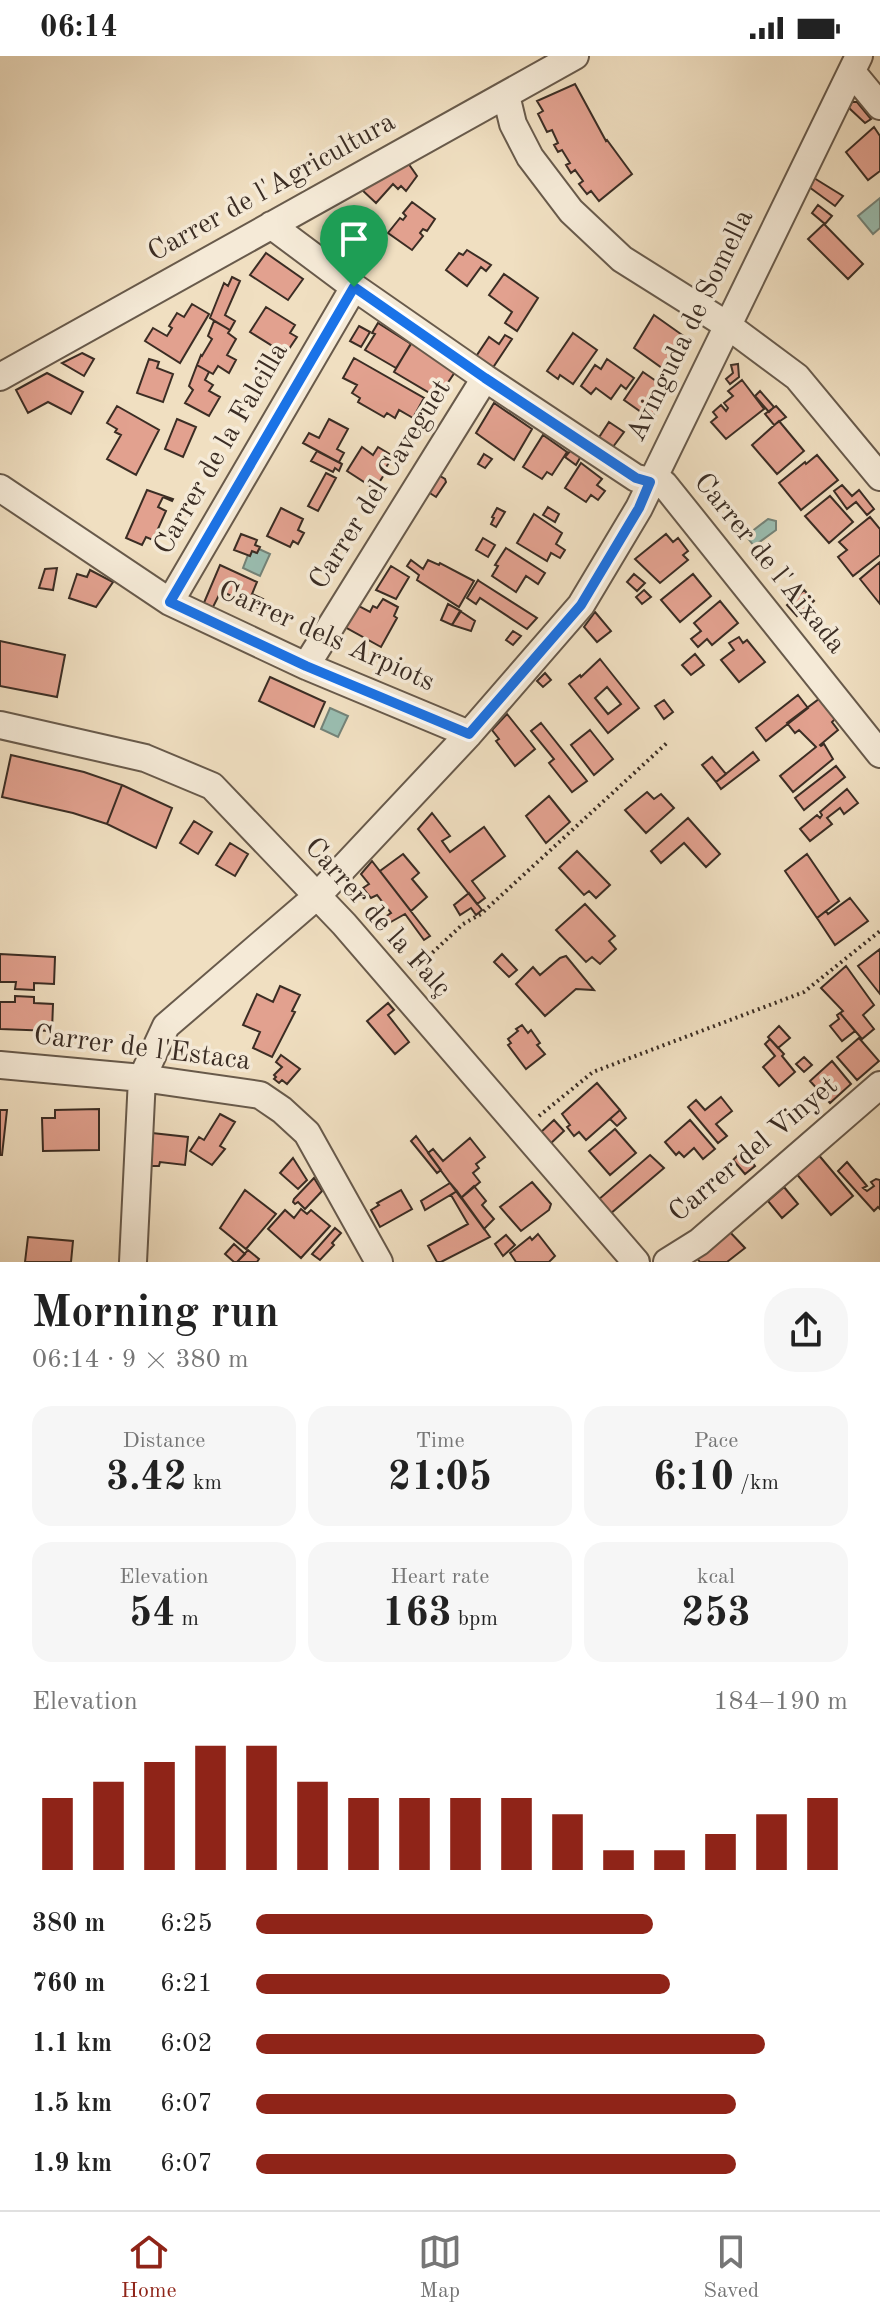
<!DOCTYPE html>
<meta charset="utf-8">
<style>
body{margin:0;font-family:"Old Standard TT",serif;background:#f6f6f6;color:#222;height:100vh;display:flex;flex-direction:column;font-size:30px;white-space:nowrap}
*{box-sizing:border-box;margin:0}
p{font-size:26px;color:#767676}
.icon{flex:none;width:44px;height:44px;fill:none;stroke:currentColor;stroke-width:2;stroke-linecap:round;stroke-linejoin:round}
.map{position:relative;height:1206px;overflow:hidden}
.side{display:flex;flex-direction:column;background:#fff;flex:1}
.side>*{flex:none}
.pin{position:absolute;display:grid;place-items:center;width:68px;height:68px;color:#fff;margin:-82px -34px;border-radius:50% 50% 50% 0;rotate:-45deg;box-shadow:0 0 8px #0007}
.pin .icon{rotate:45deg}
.round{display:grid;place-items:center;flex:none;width:84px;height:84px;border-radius:32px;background:#f6f6f6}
.head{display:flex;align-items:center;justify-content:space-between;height:136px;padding:0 32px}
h1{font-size:44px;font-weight:800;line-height:60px}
.metrics{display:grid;grid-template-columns:repeat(3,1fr);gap:12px;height:136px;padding:8px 32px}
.metrics div{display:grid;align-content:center;border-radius:20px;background:#f6f6f6;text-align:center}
.metrics b{font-size:40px;font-weight:800}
.metrics small{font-size:22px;font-weight:400}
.metrics p{font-size:22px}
.chart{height:224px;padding:16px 32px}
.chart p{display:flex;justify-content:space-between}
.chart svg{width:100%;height:144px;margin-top:8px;stroke:#8f2418;stroke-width:6}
ul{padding:0 32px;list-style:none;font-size:26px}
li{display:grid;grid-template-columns:128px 96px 1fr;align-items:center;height:60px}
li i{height:20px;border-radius:10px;background:#8f2418}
.status{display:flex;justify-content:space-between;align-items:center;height:56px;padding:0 40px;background:#fff;direction:ltr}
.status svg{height:22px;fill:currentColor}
.dock{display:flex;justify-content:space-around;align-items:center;height:112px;border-top:2px solid #e0e0e0;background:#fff;font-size:22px;color:#767676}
.dock a{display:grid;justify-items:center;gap:4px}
.dock .active{color:#8f2418}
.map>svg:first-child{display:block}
.water{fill:#9abdb0;stroke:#748378;stroke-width:2}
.building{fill:#e2a18f;stroke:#3b2d24;stroke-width:2;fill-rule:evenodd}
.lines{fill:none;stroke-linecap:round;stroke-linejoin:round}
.street-casing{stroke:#685a4b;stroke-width:30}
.path{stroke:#3b2d24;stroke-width:4;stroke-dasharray:2 4;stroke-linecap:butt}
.street{stroke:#f5ead7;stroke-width:26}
.route-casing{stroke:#fff;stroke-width:16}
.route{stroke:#1a73e8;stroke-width:10}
.labels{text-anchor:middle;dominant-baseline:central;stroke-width:7;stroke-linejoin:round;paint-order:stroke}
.street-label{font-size:28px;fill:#3b2d24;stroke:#f5ead7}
</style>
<div class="status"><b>06:14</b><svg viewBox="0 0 49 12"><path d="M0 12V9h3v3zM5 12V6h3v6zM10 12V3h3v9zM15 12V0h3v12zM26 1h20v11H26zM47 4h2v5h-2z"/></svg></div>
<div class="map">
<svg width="880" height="1206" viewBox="0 0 880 1206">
<rect width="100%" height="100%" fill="#f0dfc1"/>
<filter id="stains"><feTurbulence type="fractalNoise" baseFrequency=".0025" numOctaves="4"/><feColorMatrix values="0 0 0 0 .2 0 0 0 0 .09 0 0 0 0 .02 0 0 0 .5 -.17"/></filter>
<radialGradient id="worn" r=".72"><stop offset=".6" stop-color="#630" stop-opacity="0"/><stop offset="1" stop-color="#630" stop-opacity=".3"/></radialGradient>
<path class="water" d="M880,142V172L873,178L858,160Z
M768,463L776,465V474L754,490L746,480Z
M259,493L270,498L260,520L243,512L248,499L250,500L252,495L257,497Z
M330,652L348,660L338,681L321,673Z"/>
<path class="building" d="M575,28L606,85L607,84L632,118L599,145L591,135L587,138L579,128L583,125L575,114L571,117L566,109L570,107L562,94L558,96L554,89L558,87L552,74L547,76L538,58L543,55L537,45Z
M852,46H857L871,63L865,67L849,52Z
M874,71L880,80V115L868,124L846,96Z
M408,107L417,120L406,135L401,130L398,133L393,128L376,147L361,133Z
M814,122L843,140L835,150L809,131Z
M412,146L435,163L427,175L423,173L420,177L423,180L412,194L388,177L400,162L403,164L406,160L403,157Z
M818,149L832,160L825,168L812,157Z
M824,168L863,208L848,223L808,183Z
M467,194L491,209L486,215L481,211L467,230L446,214L459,197L463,199Z
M266,197L303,223L288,244L250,219Z
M504,218L538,242L517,275L505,267L512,256L489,239Z
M232,221L240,225L225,259L235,265L230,274L210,262L224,227L228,230Z
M192,248L209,258L180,307L145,285L153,272L167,280L172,272L169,270L177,257L184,261Z
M266,251L295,269L290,277L297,281L287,296L280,292L279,294L250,276Z
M654,259L685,281L675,299L672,297L662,312L634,292Z
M214,265L230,274L228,277L236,283L227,299L236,304L229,317L218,310L213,318L197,309L201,299L202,300L212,283L208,280Z
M378,267L411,288L396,312L365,294L375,278L372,277Z
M359,270L370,276L361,291L350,285Z
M573,277L597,294L573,328L560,319L558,323L547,315Z
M505,279L512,283L492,313L475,302L489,281L499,288Z
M413,284L422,291L421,293L455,316L441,337L437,335L435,339L428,336L394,316Z
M82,297L94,303L84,320L62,307Z
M354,302L424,342L413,362L399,354L395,362L387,357L384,361L358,346L360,342L352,337L357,329L343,322Z
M149,303L159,306L157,312L173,318L163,346L137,337Z
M607,303L634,322L626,333L621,329L611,343L596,332L591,338L581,330L595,309L601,313Z
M738,308L739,321L730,328L726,323L733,317L731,309Z
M197,309L209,316L205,324L213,329L209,335L220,341L209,360L185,347L193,334L189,330Z
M643,316L669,334L651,363L624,344Z
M47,317L83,336L71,358L48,346L28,357L16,334Z
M742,324L764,353L726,383L711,366L717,361L713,356L721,349L726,355L728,352L724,347L733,340L728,335Z
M760,335L774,351L769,356L755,340Z
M494,347L532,373L514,404L476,377Z
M117,350L159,374L136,419L107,403L121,379L115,376L117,373L107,367Z
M776,350L786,361L774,369L765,358Z
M177,363L196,371L183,401L165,393Z
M329,363L348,373L337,393L344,397L339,406L342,408L303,387L309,377L319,382Z
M779,365L804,395L777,418L752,389Z
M609,366L624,376L610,395L596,386Z
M543,379L567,396L552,419L547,416L542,423L523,411Z
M362,391L373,399L378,391L393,400L385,413L387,414L375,433L347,415Z
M571,394L581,400L576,409L565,401Z
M317,395L342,408L339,415L335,412L333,416L311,405Z
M484,398L492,403L485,412L478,408Z
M817,399L838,424L801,454L779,427L805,406L806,408Z
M581,407L602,423L597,429L605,435L598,444L591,439L586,446L565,432Z
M326,417L336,422L318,455L308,450Z
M435,417L445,423L446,426L436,441L425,434Z
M842,429L852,440L859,434L874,453L867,459L856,446L847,453L834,435Z
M147,434L173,443L172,445L163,441L158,451L166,455L153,484L146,481L142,489L126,482Z
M830,440L853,466L829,487L805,460Z
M548,451L559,458L555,466L543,459Z
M281,452L303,463L298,474L304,477L298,488L293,485L290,491L267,480Z
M497,452L505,456L496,471L491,468L494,462L492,461Z
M534,458L562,477L556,488L565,494L560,502L551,497L547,505L517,487Z
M870,461L880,473V499L853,520L838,501L847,494L839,486Z
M241,478L257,484L255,489L260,491L257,497L252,495L250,500L234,494Z
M666,478L673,486L678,482L688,495L683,499L688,504L660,527L635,503Z
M483,482L495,489L488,501L476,494Z
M506,492L545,517L538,528L526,520L516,536L492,520L498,510L495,509Z
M411,504L423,513L428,504L439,509L440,507L474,525L459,551L417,524L419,519L407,510Z
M880,506V548L860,523Z
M220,509L257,526L252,538L263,543L258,552L221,535L212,553L203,549Z
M391,510L409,521L396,543L376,534Z
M57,512L53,534L39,532L45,513Z
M90,514L113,526L96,551L69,542L77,518L87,521Z
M634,518L645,527L637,535L627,526Z
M693,518L711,540L680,566L661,544Z
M478,524L479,525L537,562L527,573L480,542L476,548L467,542Z
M644,534L651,541L642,548L636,541Z
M804,534L814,545L797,560L787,549Z
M383,543L398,551L394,560L397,562L381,591L345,571L357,549L370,556L373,550L377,552Z
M720,545L738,567L712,589L707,583L698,591L691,583L701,575L694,567Z
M448,548L461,555L452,569L441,564Z
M460,555L475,565L471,575L452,569Z
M595,556L611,575L597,586L584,571Z
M513,575L521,580L513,589L506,584Z
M739,581L743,587L747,584L765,606L739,626L721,604L734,594L729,587Z
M0,585L65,599L57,641L0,630Z
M695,598L704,609L691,619L682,609Z
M600,603L639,652L608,677L569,628L580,619L581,621ZM607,631L621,648L608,658L595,642Z
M545,617L551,624L543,631L537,625Z
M270,621L325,646L314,671L259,645Z
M798,639L808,652L766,685L756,672Z
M819,643L835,663L832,666L838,674L820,689L821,690L824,688L833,703L793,736L780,720L816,691L799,674L795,677L787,667Z
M664,644L673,656L664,663L655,650Z
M507,658L535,693L515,710L496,685L499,683L492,674Z
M541,667L587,725L572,736L549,707L554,703L531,675Z
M590,674L613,703L594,719L571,689Z
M753,696L759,704L721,733L716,726Z
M11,699L84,716L122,729L107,768L73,757L2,741Z
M712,701L726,718L716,726L702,709Z
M836,710L845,721L804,754L795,742Z
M122,729L172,752L156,792L107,768Z
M847,733L858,747L844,758L840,752L827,762L832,768L810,785L800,773L817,759L820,762L822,759L820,756Z
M647,736L654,743L661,738L674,752L646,777L625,754Z
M549,740L570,766L546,787L526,760Z
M432,757L450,780L442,785L450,796L484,771L505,800L472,825L485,842L477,848L418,773Z
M688,762L720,798L706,811L684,787L661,807L651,795Z
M194,765L212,776L198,798L180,787Z
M230,787L248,798L235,820L216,809Z
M577,795L610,829L596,842L589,835L584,839L559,812Z
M403,798L419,817L412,823L427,841L411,855L380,815Z
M807,798L839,845L817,862L785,815Z
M372,805L430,880L424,884L405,858L389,867L385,861L391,857L377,839L371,842L363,832L369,828L361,818Z
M469,837L482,854L476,859L471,852L460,859L454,849Z
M850,842L868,865L835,889L817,862L826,855L828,858Z
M585,848L615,880L609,885L616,893L600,908L592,901L586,906L556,874Z
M880,893V938L858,910Z
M0,898L55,901L54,928L34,927V934L15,933L16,926H0Z
M502,898L517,914L509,921L494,906Z
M566,900L594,934L576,933L545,960L516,928L533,911L540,919L560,902Z
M846,910L874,949L863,959L874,973L862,983L840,957L843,955L821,932Z
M280,930L300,939L292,955L295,956L272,1001L253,992L260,976L243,969L257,938L273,946Z
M15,940L34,941V947L53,948L52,975L0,973V946H15Z
M388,947L394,954L388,959L409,986L395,998L367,965Z
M840,957L855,975L842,985L830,970L839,963L837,959Z
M522,969L528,977L531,974L540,987L537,989L545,998L526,1013L508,989L511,987L508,983L518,975L516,973Z
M779,970L790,982L778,992L768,981Z
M859,982L879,1005L857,1024L837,1001Z
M770,983L784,998L782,1000L795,1016L779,1030L763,1011L775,1000L765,988Z
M281,999L300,1013L287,1028L282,1024L279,1027L274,1023L276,1021L274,1019L282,1011L276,1006Z
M804,1001L812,1009L804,1016L796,1008Z
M832,1005L851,1028L830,1047L810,1025Z
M597,1027L620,1054L586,1084L579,1076L574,1080L567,1071L570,1069L562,1058Z
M721,1041L732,1055L716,1068L727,1080L718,1087L688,1051L696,1044L705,1054Z
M99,1053V1094L43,1095L42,1062H55V1054Z
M0,1054H7L2,1099H0Z
M620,1054L626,1062L617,1070L610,1063Z
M220,1058L235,1066L220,1090L225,1093L212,1109L190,1095L199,1081L204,1084Z
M554,1064L564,1075L550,1088L540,1077Z
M690,1064L715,1093L703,1103L694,1092L684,1101L679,1096L676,1099L665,1086Z
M615,1073L636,1097L610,1119L589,1095Z
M152,1077L188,1081L185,1109L160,1106L159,1110H151Z
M416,1080L441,1114L437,1117L411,1085Z
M470,1082L485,1101L476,1108L479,1112L473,1117L480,1126L461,1142L428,1097L433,1093L443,1105Z
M817,1097L853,1140L831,1159L795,1116Z
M650,1099L664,1112L610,1158L598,1144Z
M737,1100L742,1106L748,1101L755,1110L745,1118L733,1104Z
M293,1102L307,1124L298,1133L280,1117Z
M847,1106L867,1130L863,1132L867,1135L874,1130L871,1126L876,1123L880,1124V1153L878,1151L874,1155L838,1115Z
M314,1122L322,1135L305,1153L298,1146L295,1148L293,1146L294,1143Z
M532,1126L551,1148L549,1154L521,1175L500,1151Z
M450,1127L457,1135L425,1154L421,1145Z
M474,1130L486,1145L482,1149L494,1163L484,1173L461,1142Z
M784,1131L798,1148L782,1162L768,1145Z
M245,1134L276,1158L246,1193L220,1172Z
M401,1134L412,1153L380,1171L371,1154L379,1149L377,1147Z
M457,1135L490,1181L441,1206H437L428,1190L468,1168L451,1139Z
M301,1153L307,1158L311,1154L330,1170L301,1202L268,1173L285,1154L294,1162Z
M335,1172L341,1177L332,1187L334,1189L320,1204L312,1198Z
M728,1174L745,1192L727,1206H700L696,1201Z
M538,1178L555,1200L549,1206H516L510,1197L530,1181L532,1184Z
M506,1179L515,1189L503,1200L495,1188Z
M28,1181L73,1185L71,1206H25Z
M234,1188L245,1198L237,1206H234L225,1198Z
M248,1194L259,1203L257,1206H237Z"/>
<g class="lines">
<g class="street-casing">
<path id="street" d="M852,16L880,50
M506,39L513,68L530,101L571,155L622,203L727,269L797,321L880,421
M271,169L354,231L485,322L636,422L664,428L880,698
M0,321L575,0
M0,432L170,546L306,610L469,678
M170,546L354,231
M306,610L485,322
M0,669L145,702L212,730L344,868L636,1206
M0,1009L142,1022L260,1039L282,1054L307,1077L379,1206
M133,1206L142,1022L166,970L317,840L469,678L581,549L639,452L859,0
M667,1206L699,1186L880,1029"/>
</g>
<path class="path" d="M415,913L463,868L481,858L669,685
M539,1060L593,1016L804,936L880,875"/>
<use href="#street" class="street"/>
</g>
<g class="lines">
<g class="route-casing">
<path id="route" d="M354,231L485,322L636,422L650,426L639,452L581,549L469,678L306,610L170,546Z"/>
</g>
<use href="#route" class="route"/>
</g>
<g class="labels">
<g class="street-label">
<text transform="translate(272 132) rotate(-29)">Carrer de l'Agricultura</text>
<text transform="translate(691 270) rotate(-64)">Avinguda de Somella</text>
<text transform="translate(222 393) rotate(-60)">Carrer de la Falcilla</text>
<text transform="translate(381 429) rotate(-58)">Carrer del Caveguet</text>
<text transform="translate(769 508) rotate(51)">Carrer de l'Aixada</text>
<text transform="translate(326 581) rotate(24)">Carrer dels Arpiots</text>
<text transform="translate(377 862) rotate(48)">Carrer de la Falç</text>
<text transform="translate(142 993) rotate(7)">Carrer de l'Estaca</text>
<text transform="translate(754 1094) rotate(-40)">Carrer del Vinyet</text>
</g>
</g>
<rect width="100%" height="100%" filter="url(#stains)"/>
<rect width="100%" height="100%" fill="url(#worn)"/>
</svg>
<div class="pin" style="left:354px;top:231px;background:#1e9e55"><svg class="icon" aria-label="arrive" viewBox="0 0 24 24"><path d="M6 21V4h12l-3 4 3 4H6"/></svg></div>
</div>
<section class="side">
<div class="head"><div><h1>Morning run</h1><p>06:14 · 9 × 380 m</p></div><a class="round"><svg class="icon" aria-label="share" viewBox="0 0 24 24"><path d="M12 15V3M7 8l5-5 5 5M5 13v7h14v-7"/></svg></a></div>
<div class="metrics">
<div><p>Distance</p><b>3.42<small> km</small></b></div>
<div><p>Time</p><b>21:05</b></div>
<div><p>Pace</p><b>6:10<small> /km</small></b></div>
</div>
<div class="metrics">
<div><p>Elevation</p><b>54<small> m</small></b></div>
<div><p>Heart rate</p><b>163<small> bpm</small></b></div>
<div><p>kcal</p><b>253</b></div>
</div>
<div class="chart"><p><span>Elevation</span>184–190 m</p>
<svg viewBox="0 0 160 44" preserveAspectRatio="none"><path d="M5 44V22M15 44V17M25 44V11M35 44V6M45 44V6M55 44V17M65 44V22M75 44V22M85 44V22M95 44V22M105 44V27M115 44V38M125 44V38M135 44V33M145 44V27M155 44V22"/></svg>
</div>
<ul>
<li><b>380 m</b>6:25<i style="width:67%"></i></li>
<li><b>760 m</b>6:21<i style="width:70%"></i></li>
<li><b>1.1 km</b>6:02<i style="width:86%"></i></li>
<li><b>1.5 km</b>6:07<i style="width:81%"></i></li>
<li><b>1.9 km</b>6:07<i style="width:81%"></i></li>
</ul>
</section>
<nav class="dock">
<a class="active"><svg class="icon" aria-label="home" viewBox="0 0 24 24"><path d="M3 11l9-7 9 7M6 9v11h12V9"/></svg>Home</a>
<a><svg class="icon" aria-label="map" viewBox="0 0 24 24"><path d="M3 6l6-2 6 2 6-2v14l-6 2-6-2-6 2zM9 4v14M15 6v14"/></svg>Map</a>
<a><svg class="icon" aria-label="saved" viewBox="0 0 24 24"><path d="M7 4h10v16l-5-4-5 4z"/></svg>Saved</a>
</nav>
